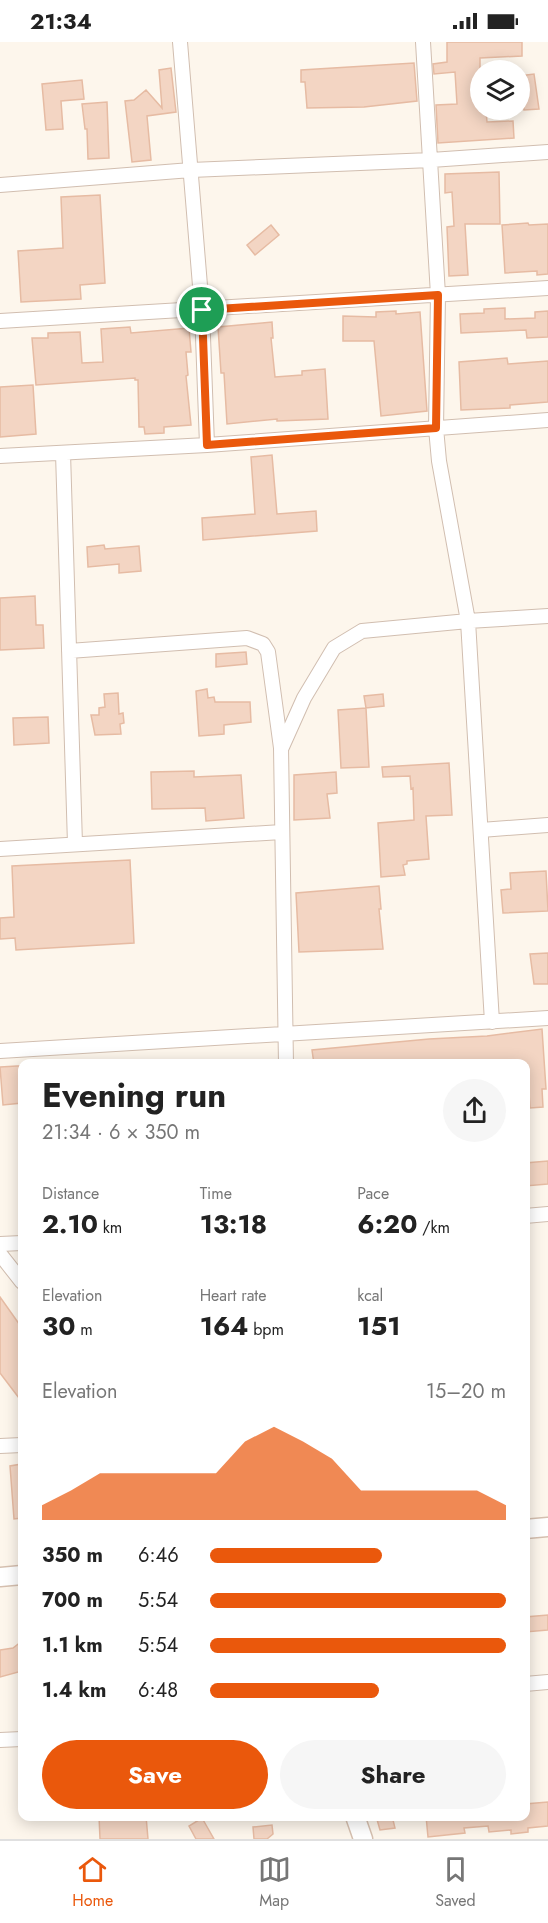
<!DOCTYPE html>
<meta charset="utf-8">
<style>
body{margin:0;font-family:Jost,sans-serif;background:#f6f6f6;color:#222;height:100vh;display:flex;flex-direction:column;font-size:22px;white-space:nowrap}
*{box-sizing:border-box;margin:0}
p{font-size:20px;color:#767676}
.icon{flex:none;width:33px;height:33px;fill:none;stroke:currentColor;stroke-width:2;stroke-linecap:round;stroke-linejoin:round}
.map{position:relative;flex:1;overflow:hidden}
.panel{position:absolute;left:18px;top:1017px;width:512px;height:762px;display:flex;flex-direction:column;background:#fff;border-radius:12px;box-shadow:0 3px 15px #0003}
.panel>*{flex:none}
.fabs{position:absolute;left:470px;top:18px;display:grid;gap:12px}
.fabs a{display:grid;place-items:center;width:60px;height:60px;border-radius:50%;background:#fff;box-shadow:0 3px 15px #0003;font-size:30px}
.pin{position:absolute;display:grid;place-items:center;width:51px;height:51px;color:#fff;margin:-26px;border:3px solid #fff;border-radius:50%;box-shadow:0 2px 6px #0007}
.round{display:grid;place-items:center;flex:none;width:63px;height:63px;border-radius:32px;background:#f6f6f6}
.overview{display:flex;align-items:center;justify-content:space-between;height:102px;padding:0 24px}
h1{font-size:33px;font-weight:700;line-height:45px}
.metrics{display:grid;grid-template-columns:repeat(3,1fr);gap:9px;height:102px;padding:6px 24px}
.metrics div{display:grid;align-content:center}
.metrics b{font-size:26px;font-weight:700}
.metrics small{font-size:16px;font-weight:400}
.metrics p{font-size:16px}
.chart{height:168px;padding:12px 24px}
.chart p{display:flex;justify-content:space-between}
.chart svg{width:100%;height:108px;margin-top:6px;fill:#ea580c;opacity:.7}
.cta{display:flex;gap:12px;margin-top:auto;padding:12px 24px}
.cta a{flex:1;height:69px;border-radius:36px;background:#ea580c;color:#fff;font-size:24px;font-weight:700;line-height:69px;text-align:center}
.cta a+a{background:#f6f6f6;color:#222}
ul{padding:0 24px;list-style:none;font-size:20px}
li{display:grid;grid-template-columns:96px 72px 1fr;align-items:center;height:45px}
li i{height:15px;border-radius:8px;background:#ea580c}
.status{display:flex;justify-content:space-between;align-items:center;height:42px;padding:0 30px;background:#fff;direction:ltr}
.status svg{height:16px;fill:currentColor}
.menu{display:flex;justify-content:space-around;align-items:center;height:84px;border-top:2px solid #e0e0e0;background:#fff;font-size:16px;color:#767676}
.menu a{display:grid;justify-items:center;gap:3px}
.menu .selected{color:#ea580c}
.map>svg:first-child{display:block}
.building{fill:#f3d5c3;stroke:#e6bba3;stroke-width:1.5}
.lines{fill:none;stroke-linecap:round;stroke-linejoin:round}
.street-casing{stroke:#d1beb0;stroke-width:16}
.secondary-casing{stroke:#d6c0b0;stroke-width:21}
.street{stroke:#fff;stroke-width:14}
.secondary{stroke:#fff;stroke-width:18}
.route-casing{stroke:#fff;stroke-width:12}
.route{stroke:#ea580c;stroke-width:8}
</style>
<div class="status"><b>21:34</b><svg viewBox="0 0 49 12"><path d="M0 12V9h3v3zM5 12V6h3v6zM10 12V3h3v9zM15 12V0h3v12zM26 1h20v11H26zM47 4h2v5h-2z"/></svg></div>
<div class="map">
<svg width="548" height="1797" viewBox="0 0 548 1797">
<rect width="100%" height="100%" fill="#fdf6ec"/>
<path class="building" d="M447,0H522V14L480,16V68H486L487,80L513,79L514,96L438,101L436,63L457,62L455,30L434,32L433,22L447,20Z
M414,21L417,59L364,65L307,66L305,40H301V28Z
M171,26L176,70L147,74L151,118L132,120L125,59L134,58L146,48L162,66L159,28Z
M534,32L539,67L524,68L523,56H519V34Z
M82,38L84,57L61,59L63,87L46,88L42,42Z
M107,60L109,116L88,117L87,87H85L82,62Z
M499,130L500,182H465L468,233L449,234L447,185L454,184L452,150L445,151V132Z
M100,153L105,241L80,243L81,257L21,260L18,209L63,206L61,155Z
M528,181L529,183L548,182V232L537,233V229L505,231L502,183Z
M271,183L279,193L255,213L247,203Z
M505,266V277L535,276V270L548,269V295L527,296L526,288L461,291L460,272L484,271V267Z
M396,269V272L420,270L427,369L381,374L374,299H343V274L376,275V270Z
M272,280L273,296H271L275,335L302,333V329L325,327L328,377L277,379V377L227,382L224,331H221L218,285Z
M130,285L131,291L189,286L191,310H186L188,333L186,334L191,383L164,385V391L145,392L144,385H139L138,338H135V336L36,343L32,296H48V291L80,290L82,321L103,320L101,287Z
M507,316L508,322L548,319V360L510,363V366L461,368L459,320Z
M33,343L36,392L0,395V345Z
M272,413L277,472L316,469L317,489L203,498L202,476L255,472L251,415Z
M104,503L105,507L139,504L141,529L119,531V522L88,525L87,505Z
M35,554L36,583H43L44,606L0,608V556Z
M246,610L247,622L216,625V612Z
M207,647L208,656L214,655L215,660H250L251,680L224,683V692L199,694L196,649Z
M118,651L119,672L123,671L124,681L120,682L121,692L95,693L91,673H99V666L105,665L104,652Z
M383,652L384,664L366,666L364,654Z
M366,666L369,725L341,726L338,668Z
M48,675L49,701L14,703L13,676Z
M449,721L452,773L426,774L429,817L407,819V822L403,823L405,833L381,835L378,781L414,778L413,746L411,747L410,734L383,735L382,725Z
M194,729V735L241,733L244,776L206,779L205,766L152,767L151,730Z
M336,730L337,751L327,752L330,776L294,778V733Z
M130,818L134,901L16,908L15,896L0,897V876L14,875L12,824Z
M546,829L548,869L503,871L501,848L511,847L510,831Z
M379,844L381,867H379L383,907L299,910L296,851Z
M548,911V942H534L530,912Z
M542,987L546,1047H542L543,1065L530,1066L527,1022H314L312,1008L429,997L487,994Z
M17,1024H22V1061L3,1063L0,1025Z
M548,1119V1142L525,1144V1121Z
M0,1255L22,1286V1360L0,1331Z
M22,1422V1476L14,1477L10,1424Z
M548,1573V1588L525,1590V1575Z
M22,1599V1629L0,1635V1608L13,1606Z
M548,1760V1784L528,1786V1790L511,1792V1788L489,1790L488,1784L464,1786L465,1791L428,1795L426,1774H525V1762Z
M99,1774H146L148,1797H100Z
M376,1774H392L395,1786L380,1788Z
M202,1776L214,1797H196L189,1784Z
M272,1783L273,1792L267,1797H254L253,1785Z"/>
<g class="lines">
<g class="street-casing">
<path id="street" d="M180,0L202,268L207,403
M423,0L438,253L436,386L439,419L468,579L492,980
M0,143L191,128L431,118L548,110
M0,279L548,246
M63,411L75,802
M0,414L207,403L548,378
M69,609L247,596L263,602L268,610L281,706L286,1022
M282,705L304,656L334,606L362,589L468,579L548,574
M481,788L548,783
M0,807L282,790
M0,1009L548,976
M525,1174L548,1172
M0,1202L22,1201
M0,1212L22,1240
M0,1404L22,1403
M525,1642L548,1640
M0,1698L22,1697"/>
</g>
<g class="secondary-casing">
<path id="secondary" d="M525,1487L548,1485
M0,1535L22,1533
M355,1774L363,1797"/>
</g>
<use href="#street" class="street"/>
<use href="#secondary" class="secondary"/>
</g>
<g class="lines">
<g class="route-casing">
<path id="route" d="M438,253L436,386L207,403L202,268Z"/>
</g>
<use href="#route" class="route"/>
</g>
</svg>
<div class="fabs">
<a><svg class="icon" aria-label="layers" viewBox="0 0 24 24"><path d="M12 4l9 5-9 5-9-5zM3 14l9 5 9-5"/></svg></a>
</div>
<div class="pin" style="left:202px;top:268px;background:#1e9e55"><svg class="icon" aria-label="arrive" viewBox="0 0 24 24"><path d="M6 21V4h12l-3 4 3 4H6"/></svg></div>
<section class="panel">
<div class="overview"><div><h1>Evening run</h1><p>21:34 · 6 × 350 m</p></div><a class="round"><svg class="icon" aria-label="share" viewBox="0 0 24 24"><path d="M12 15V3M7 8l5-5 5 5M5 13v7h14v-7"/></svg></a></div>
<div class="metrics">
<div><p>Distance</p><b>2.10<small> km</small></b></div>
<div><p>Time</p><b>13:18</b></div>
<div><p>Pace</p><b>6:20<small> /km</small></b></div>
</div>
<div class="metrics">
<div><p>Elevation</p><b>30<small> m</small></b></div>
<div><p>Heart rate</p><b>164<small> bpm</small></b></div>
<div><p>kcal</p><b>151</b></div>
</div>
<div class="chart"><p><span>Elevation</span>15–20 m</p>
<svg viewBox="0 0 160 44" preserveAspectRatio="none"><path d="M0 44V38L10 32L20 25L30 25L40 25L50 25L60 25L70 12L80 6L90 12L100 19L110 32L120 32L130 32L140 32L150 32L160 38V44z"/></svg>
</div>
<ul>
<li><b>350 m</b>6:46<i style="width:58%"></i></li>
<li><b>700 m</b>5:54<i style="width:100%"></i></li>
<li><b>1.1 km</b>5:54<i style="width:100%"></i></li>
<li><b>1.4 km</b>6:48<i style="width:57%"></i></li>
</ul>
<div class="cta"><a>Save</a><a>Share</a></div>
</section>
</div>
<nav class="menu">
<a class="selected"><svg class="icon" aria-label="home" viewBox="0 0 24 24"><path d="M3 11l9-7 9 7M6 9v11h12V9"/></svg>Home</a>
<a><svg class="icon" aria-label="map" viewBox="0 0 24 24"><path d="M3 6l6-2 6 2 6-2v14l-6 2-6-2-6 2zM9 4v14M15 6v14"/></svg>Map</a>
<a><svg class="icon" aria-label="saved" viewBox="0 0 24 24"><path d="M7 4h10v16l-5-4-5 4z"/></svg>Saved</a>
</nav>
